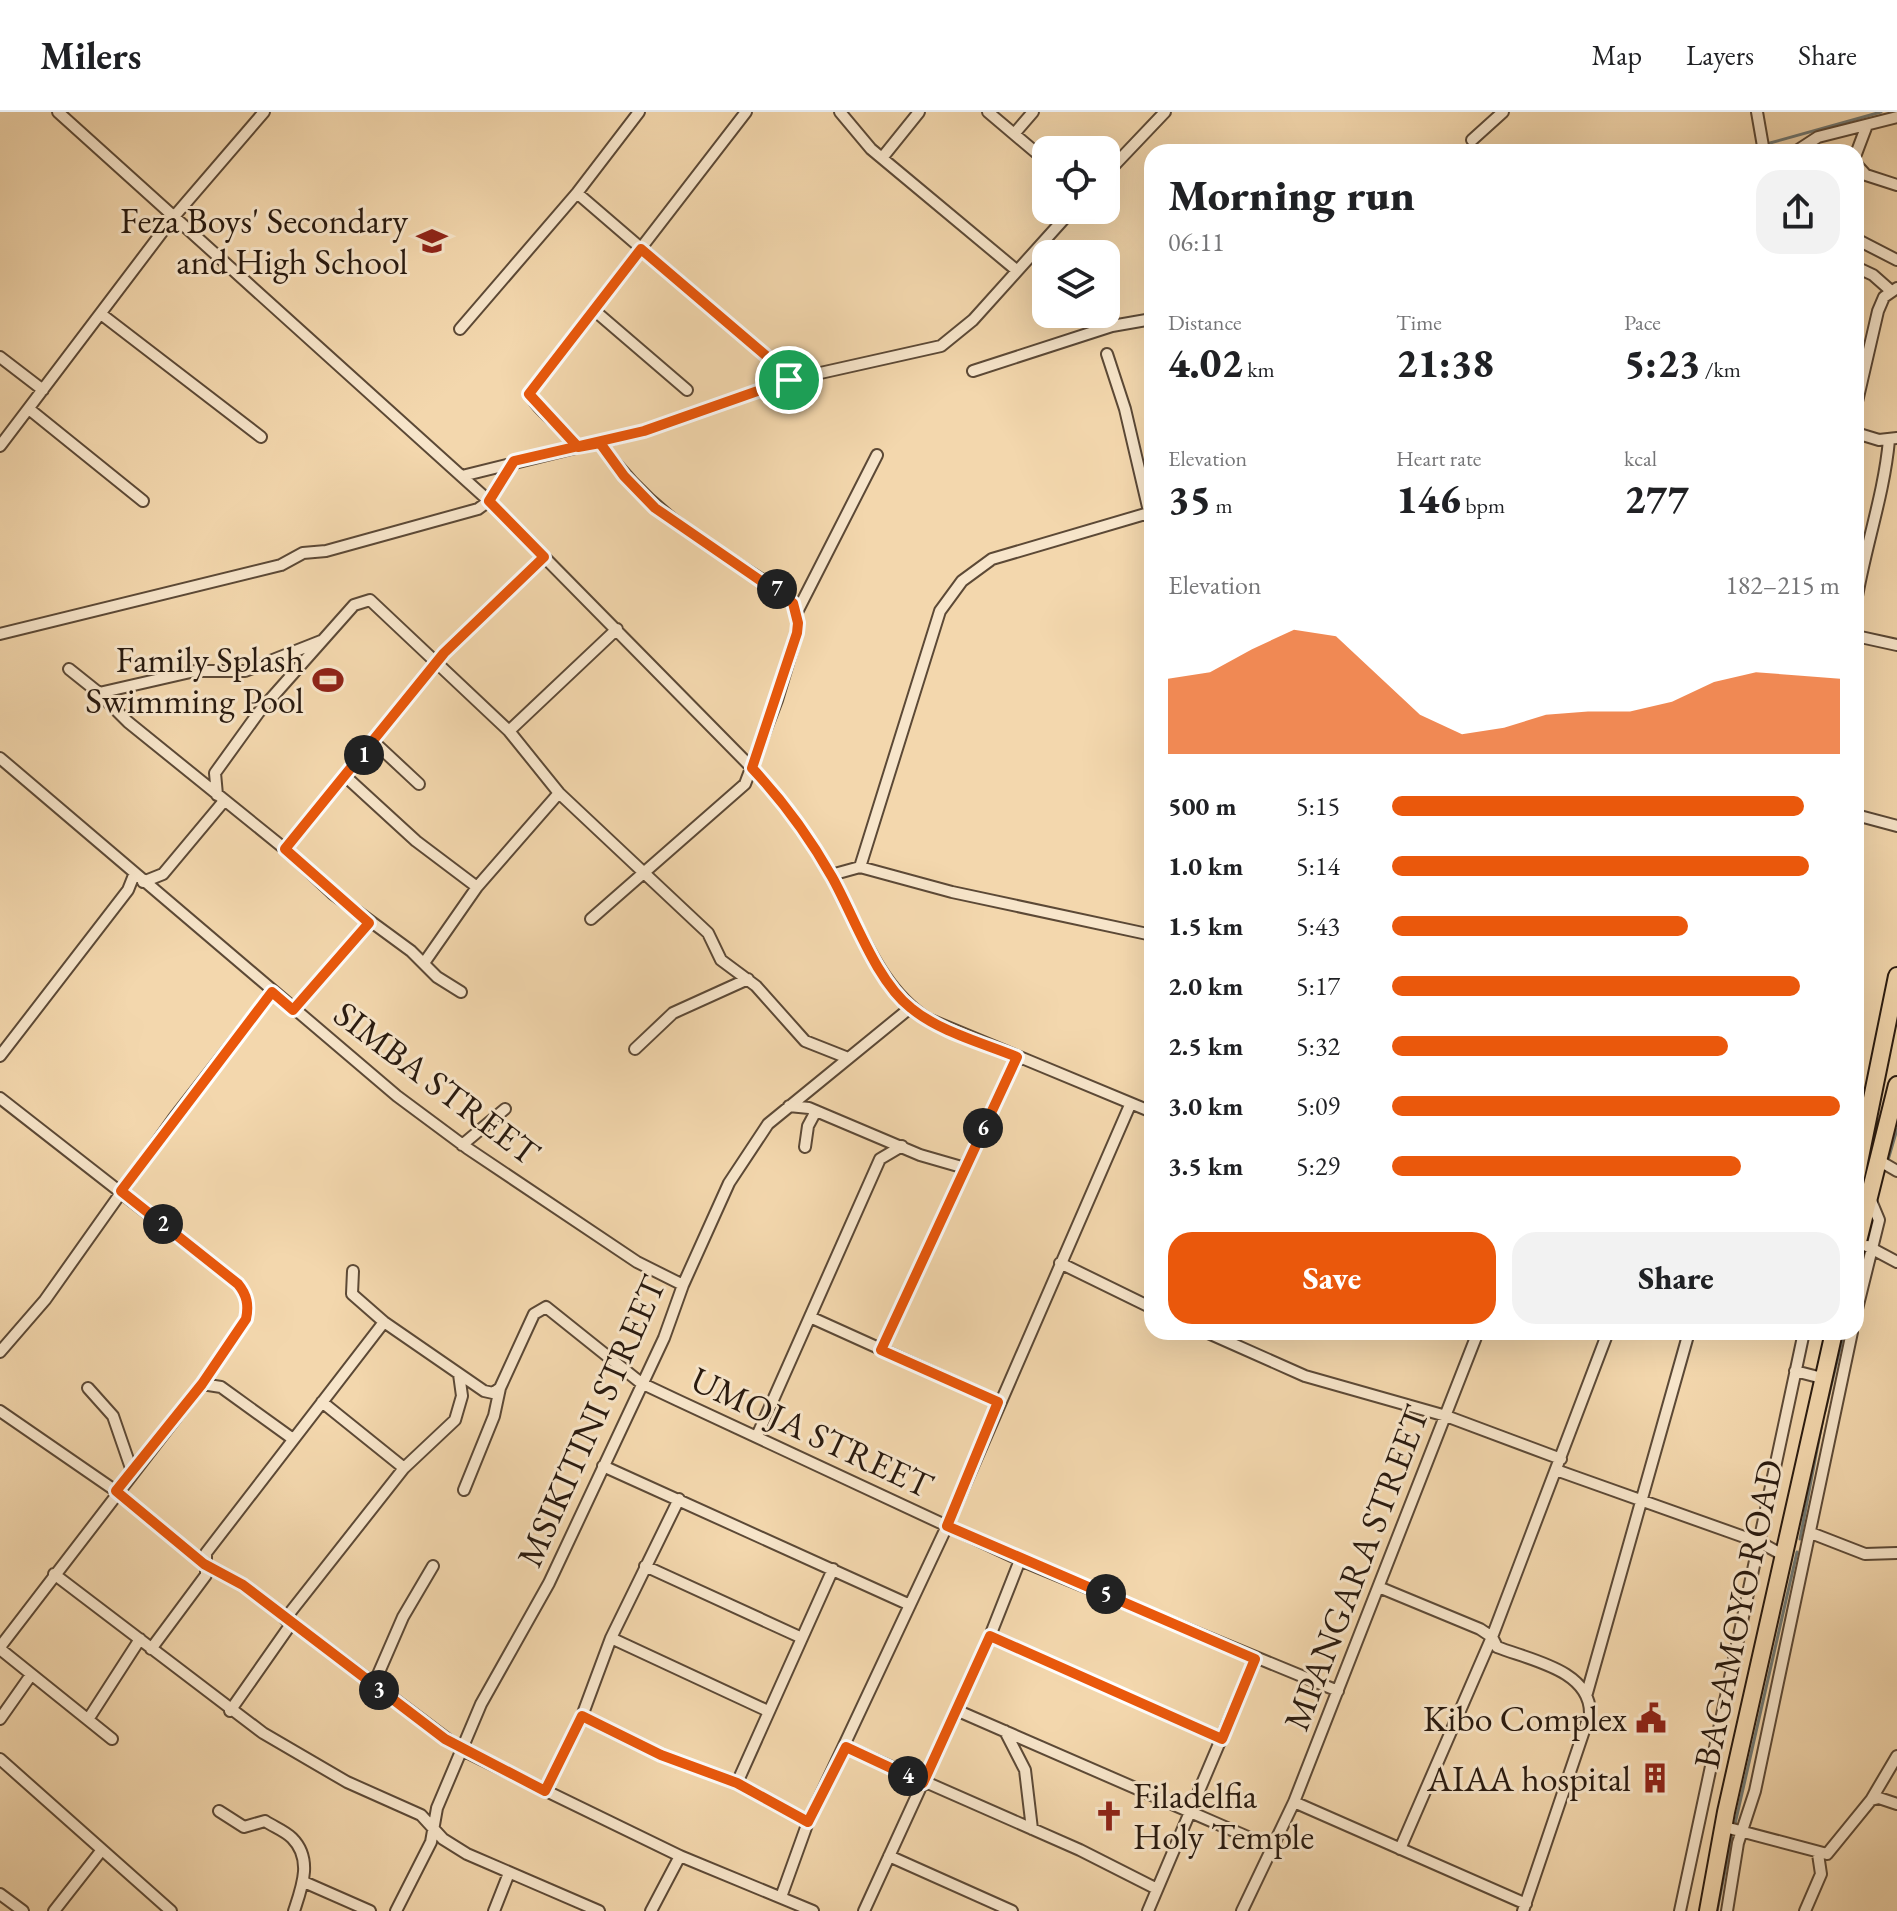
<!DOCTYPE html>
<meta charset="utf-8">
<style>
body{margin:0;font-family:"EB Garamond",serif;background:#f2f2f2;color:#202124;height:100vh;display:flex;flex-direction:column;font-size:30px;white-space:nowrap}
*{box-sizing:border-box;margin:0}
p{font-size:26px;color:#757577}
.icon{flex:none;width:44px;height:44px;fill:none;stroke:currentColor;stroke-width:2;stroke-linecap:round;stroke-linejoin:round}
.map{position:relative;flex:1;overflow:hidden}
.sheet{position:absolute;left:1144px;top:32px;width:720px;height:1196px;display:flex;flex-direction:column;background:#fff;border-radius:24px;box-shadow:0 8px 32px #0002}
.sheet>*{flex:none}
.fabs{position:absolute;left:1032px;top:24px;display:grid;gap:16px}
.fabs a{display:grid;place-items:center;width:88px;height:88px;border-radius:16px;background:#fff;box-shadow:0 8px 32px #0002;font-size:40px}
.pin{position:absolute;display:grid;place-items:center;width:68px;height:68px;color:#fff;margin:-34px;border:4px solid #fff;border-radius:50%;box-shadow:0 2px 8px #0007}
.km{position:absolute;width:40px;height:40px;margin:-20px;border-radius:50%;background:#222;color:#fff;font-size:22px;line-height:40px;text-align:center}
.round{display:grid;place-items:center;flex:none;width:84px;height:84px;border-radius:24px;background:#f2f2f2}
.summary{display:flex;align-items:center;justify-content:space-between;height:136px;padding:0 24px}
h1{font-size:44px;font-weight:800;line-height:60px}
.figures{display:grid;grid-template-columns:repeat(3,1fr);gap:12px;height:136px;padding:8px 24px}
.figures div{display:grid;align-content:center}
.figures b{font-size:40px;font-weight:800}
.figures small{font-size:22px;font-weight:400}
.figures p{font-size:22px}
.chart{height:224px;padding:16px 24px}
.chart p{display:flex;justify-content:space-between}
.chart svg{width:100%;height:144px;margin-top:8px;fill:#ea580c;opacity:.7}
.cta{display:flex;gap:16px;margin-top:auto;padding:16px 24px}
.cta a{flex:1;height:92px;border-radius:24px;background:#ea580c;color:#fff;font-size:32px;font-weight:800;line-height:92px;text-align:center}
.cta a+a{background:#f2f2f2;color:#202124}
ul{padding:0 24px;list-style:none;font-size:26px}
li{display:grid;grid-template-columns:128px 96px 1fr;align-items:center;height:60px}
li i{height:20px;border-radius:10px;background:#ea580c}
header{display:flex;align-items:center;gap:48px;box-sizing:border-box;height:112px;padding:0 40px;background:#fff;border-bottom:2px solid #e0e0e0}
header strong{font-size:38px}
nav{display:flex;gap:44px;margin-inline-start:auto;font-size:28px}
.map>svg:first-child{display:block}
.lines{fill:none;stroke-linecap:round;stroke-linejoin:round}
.stream{stroke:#707873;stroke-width:3}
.minor-casing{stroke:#5c4936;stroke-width:14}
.trunk-casing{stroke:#291a0f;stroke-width:20}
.minor{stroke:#f7e5ca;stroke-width:10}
.trunk{stroke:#f3d7ad;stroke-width:16}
.route-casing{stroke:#fff;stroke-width:16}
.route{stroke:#ea580c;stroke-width:10}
.labels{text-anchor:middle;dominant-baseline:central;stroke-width:6;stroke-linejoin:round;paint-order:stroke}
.poi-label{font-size:36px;fill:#291a0f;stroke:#f7e5ca;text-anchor:end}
.street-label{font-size:36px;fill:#291a0f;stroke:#f7e5ca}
</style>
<header>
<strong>Milers</strong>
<nav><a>Map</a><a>Layers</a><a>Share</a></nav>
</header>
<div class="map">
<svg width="1897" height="1799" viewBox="0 0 1897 1799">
<rect width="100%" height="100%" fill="#f3d7ad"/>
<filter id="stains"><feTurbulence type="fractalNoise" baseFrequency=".0025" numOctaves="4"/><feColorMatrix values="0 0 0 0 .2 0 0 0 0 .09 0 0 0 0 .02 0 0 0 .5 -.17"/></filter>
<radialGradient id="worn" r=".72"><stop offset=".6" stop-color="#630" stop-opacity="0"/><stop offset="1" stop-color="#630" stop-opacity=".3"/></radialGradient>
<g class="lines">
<path class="stream" d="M1770,31L1881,0
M1888,1048L1897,1017
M1856,1168L1862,1140
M1825,1299L1844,1220
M1800,1427L1822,1311
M1735,1712L1797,1440
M1717,1799L1732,1724"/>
<g class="minor-casing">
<path id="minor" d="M58,0L489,389L752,656C783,689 810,726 832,766C860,815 879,876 928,907L1152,1000
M840,0L871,37L1015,157
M988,0L1046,49
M1757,0L1764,40
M1014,22L1033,0
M1472,28L1503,0
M1795,40L1818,25L1897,5
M1856,42L1867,13
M882,46L919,0
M1856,52L1866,63L1897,73
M1106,62L1165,0
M577,81L778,254L789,268
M1856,127L1897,148
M1856,155L1873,163L1890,178
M595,199L687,278
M101,202L261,325
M460,217L577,81L639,0
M1107,242L1125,297L1152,412
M0,245L43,278
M973,259L1112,214L1152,207
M1856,294L1878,199L1884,185L1897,176
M29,297L143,389
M1856,321L1879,328L1897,326
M0,334L172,107L264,0
M578,335C568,319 531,294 530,280L746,0
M462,364L644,319L789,268L941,234L973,208L1072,98
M1856,490C1865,435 1884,383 1889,328
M797,500L877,343
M0,522L281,453L303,441L326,439L478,397L489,389L514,349
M1856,524L1897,533
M69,557L99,581L128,610L285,737L332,781L411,839L437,865L461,880
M99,581L195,559H245L321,529
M509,619L617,517
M375,631L419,672
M0,646L397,984L467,1036L637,1150L683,1173
M345,664L416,729L477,775
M217,683L215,661L259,600L354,493L370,488L509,619L559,681L708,821L721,848L756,874L805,929L848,946
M1856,703L1897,714
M285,737L444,541L544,445
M860,755L940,499L962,469L992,447L1152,400
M831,763L860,755L952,780L1152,823
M143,770L163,762L224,689
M591,807L745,672L777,588L797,521V500L786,483C711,435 653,404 600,331
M424,851L477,775L559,681
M293,898L369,811
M635,937L673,901L748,867
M0,944L128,778L134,763
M0,986L238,1172C247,1184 249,1193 246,1207L202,1272L0,1535
M789,994L809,996L920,1043L965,1056
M462,1033L505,997
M805,1035L808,1014L816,999
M1878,1048L1897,1059
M1867,1134L1897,1150
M1060,1151L1152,1196
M353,1159L352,1182L384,1210L484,1279L493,1281L500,1276
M1856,1201L1879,1108L1869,1084
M810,1205L998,1290
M1206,1220L1305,1264L1446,1304L1561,1347
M881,1238L1017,945
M0,1240L45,1188L174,1006L272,880
M1795,1259L1822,1266
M202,1272L221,1275L293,1327
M88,1276L113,1304L132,1359
M322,1290L404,1356
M0,1299L116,1379L204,1452L243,1473L462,1638L680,1744L813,1799
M757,1324L880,1047L902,1034
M603,1354L910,1493
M1556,1358L1761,1431L1783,1443
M464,1378L494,1304L500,1276L534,1202L546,1195L641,1271L677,1288L1020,1448L1338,1579
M1811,1421L1865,1442L1897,1441
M645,1454L802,1526
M54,1462L263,1621L347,1670L421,1703L443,1727L467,1742L599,1799
M1381,1476L1480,1517L1492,1525L1497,1535C1530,1548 1590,1558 1590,1601L1523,1799
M285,1507L404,1356L455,1308L462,1284L459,1262
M990,1524L1222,1627
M611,1526L768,1599
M0,1537L112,1627
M151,1537L206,1463V1441L384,1210
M373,1574L403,1505L433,1454
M1587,1581L1689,1220
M956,1598L1273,1736
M230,1599L291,1512
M582,1604L661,1643L737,1671L808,1710
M89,1606L140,1527
M0,1607L31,1563
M1005,1619L1025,1658L1032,1717
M846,1635L1080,1738L1157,1777
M0,1647L171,1799
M737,1671L833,1457
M545,1679L582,1604L611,1526L679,1387
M1871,1688L1897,1644
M1294,1690L1526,1792
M219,1699L244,1715L265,1709C274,1715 285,1719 292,1726C313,1747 302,1775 294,1799
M1725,1715L1827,1742L1871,1688L1879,1686L1897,1692
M1400,1737L1492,1525L1608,1220
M889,1744L1012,1799
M304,1770L370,1799
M0,1782L23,1799
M781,1785L808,1710L947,1414L1130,993
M54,1799L101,1739
M396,1799L431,1730L437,1696L481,1592L549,1471L664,1226L683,1173L729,1071L768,1012L910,896
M494,1799L509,1761
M651,1799L680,1744
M864,1799L990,1524L1020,1448
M1148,1799L1255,1547
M1242,1799L1294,1690L1478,1220
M1680,1799L1804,1220
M1727,1799L1738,1731L1755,1679L1852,1220
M1805,1799L1821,1762L1818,1742"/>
</g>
<g class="trunk-casing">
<path id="trunk" d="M1856,1065L1897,864
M1856,1137L1897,973
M1708,1799L1726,1700L1834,1220"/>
</g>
<use href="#minor" class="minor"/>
<use href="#trunk" class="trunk"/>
</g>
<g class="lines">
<g class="route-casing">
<path id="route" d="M789,268L644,319L514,349L489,389L544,445L444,541L285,737L369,811L293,898L272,880L121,1079L238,1172C247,1183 249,1193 246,1207L202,1272L116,1379L204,1452L243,1473L445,1627L545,1679L582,1604L661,1643L737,1671L808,1710L846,1635L923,1671L990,1524L1222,1627L1255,1547L947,1414L998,1290L881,1238L1017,945C983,931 940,920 911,896C876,869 854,804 832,765C810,726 783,689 752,656L797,521L798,511L793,491L655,396L624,364L600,331L578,335L529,282L641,137L778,254L789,268"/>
</g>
<use href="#route" class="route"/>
</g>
<defs>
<g id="school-bare" transform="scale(2.4)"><path d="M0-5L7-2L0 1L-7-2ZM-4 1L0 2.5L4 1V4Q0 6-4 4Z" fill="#8f2418" stroke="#f7e5ca" stroke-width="2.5" paint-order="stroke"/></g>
<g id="stadium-bare" transform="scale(2.4)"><path d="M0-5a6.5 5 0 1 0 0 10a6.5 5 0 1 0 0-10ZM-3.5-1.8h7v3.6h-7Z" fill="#8f2418" stroke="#f7e5ca" stroke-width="2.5" paint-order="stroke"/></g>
<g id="civic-bare" transform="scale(2.4)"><path d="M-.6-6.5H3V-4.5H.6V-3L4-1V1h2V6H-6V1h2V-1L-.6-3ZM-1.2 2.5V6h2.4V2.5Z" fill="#8f2418" stroke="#f7e5ca" stroke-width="2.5" paint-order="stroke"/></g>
<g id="building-bare" transform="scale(2.4)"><path d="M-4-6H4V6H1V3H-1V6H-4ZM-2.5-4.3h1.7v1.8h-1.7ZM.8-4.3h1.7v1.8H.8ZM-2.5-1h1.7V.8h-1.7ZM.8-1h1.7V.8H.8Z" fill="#8f2418" stroke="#f7e5ca" stroke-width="2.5" paint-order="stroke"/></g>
<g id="church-bare" transform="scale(2.4)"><path d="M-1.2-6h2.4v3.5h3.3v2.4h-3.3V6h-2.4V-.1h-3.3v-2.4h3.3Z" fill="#8f2418" stroke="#f7e5ca" stroke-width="2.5" paint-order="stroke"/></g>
</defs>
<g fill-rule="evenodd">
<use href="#school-bare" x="432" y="129"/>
<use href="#stadium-bare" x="328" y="568"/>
<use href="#civic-bare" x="1651" y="1606"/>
<use href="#building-bare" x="1655" y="1666"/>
<use href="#church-bare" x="1109" y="1704"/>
</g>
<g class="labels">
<g class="poi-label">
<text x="408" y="108">Feza Boys' Secondary<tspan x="408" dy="41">and High School</tspan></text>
<text x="304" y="547">Family Splash<tspan x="304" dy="41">Swimming Pool</tspan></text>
<text x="1627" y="1606">Kibo Complex</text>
<text x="1631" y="1666">AIAA hospital</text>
<text x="1133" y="1683" text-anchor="start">Filadelfia<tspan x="1133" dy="41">Holy Temple</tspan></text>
</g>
<g class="street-label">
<text transform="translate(437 971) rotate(37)">SIMBA STREET</text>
<text transform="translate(591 1309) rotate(-66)">MSIKITINI STREET</text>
<text transform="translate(812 1320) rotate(25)">UMOJA STREET</text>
<text transform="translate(1356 1456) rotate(-69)">MPANGARA STREET</text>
<text transform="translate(1738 1502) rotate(-78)">BAGAMOYO ROAD</text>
</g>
</g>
<rect width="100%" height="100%" filter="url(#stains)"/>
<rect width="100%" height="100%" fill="url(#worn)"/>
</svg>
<div class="fabs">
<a><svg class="icon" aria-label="locate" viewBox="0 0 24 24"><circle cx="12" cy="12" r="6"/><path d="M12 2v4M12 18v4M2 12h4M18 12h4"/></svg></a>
<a><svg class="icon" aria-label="layers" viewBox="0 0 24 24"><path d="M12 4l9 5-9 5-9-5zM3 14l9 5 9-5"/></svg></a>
</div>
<div class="pin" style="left:789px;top:268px;background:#1e9e55"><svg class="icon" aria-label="arrive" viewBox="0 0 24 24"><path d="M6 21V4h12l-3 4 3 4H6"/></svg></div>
<b class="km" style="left:364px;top:643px">1</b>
<b class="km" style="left:163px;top:1112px">2</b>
<b class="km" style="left:379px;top:1578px">3</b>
<b class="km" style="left:908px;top:1664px">4</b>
<b class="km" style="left:1106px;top:1482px">5</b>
<b class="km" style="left:983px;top:1016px">6</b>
<b class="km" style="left:777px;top:477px">7</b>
<section class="sheet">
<div class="summary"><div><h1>Morning run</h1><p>06:11</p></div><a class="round"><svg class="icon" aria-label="share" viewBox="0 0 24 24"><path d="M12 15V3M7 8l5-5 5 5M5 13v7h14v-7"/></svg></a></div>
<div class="figures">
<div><p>Distance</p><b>4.02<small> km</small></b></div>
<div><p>Time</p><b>21:38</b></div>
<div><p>Pace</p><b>5:23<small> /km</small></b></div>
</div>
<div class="figures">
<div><p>Elevation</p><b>35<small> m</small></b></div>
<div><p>Heart rate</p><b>146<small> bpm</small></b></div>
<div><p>kcal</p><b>277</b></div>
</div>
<div class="chart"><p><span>Elevation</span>182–215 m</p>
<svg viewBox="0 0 160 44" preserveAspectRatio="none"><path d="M0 44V21L10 19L20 12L30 6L40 8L50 20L60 32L70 38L80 36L90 32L100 31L110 31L120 28L130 22L140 19L150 20L160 21V44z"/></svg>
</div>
<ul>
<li><b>500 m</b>5:15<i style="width:92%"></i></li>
<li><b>1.0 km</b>5:14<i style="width:93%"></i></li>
<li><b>1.5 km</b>5:43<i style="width:66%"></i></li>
<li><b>2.0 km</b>5:17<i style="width:91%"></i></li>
<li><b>2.5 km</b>5:32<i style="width:75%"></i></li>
<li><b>3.0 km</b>5:09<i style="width:100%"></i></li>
<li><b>3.5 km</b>5:29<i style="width:78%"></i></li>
</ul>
<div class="cta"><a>Save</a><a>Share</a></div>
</section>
</div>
